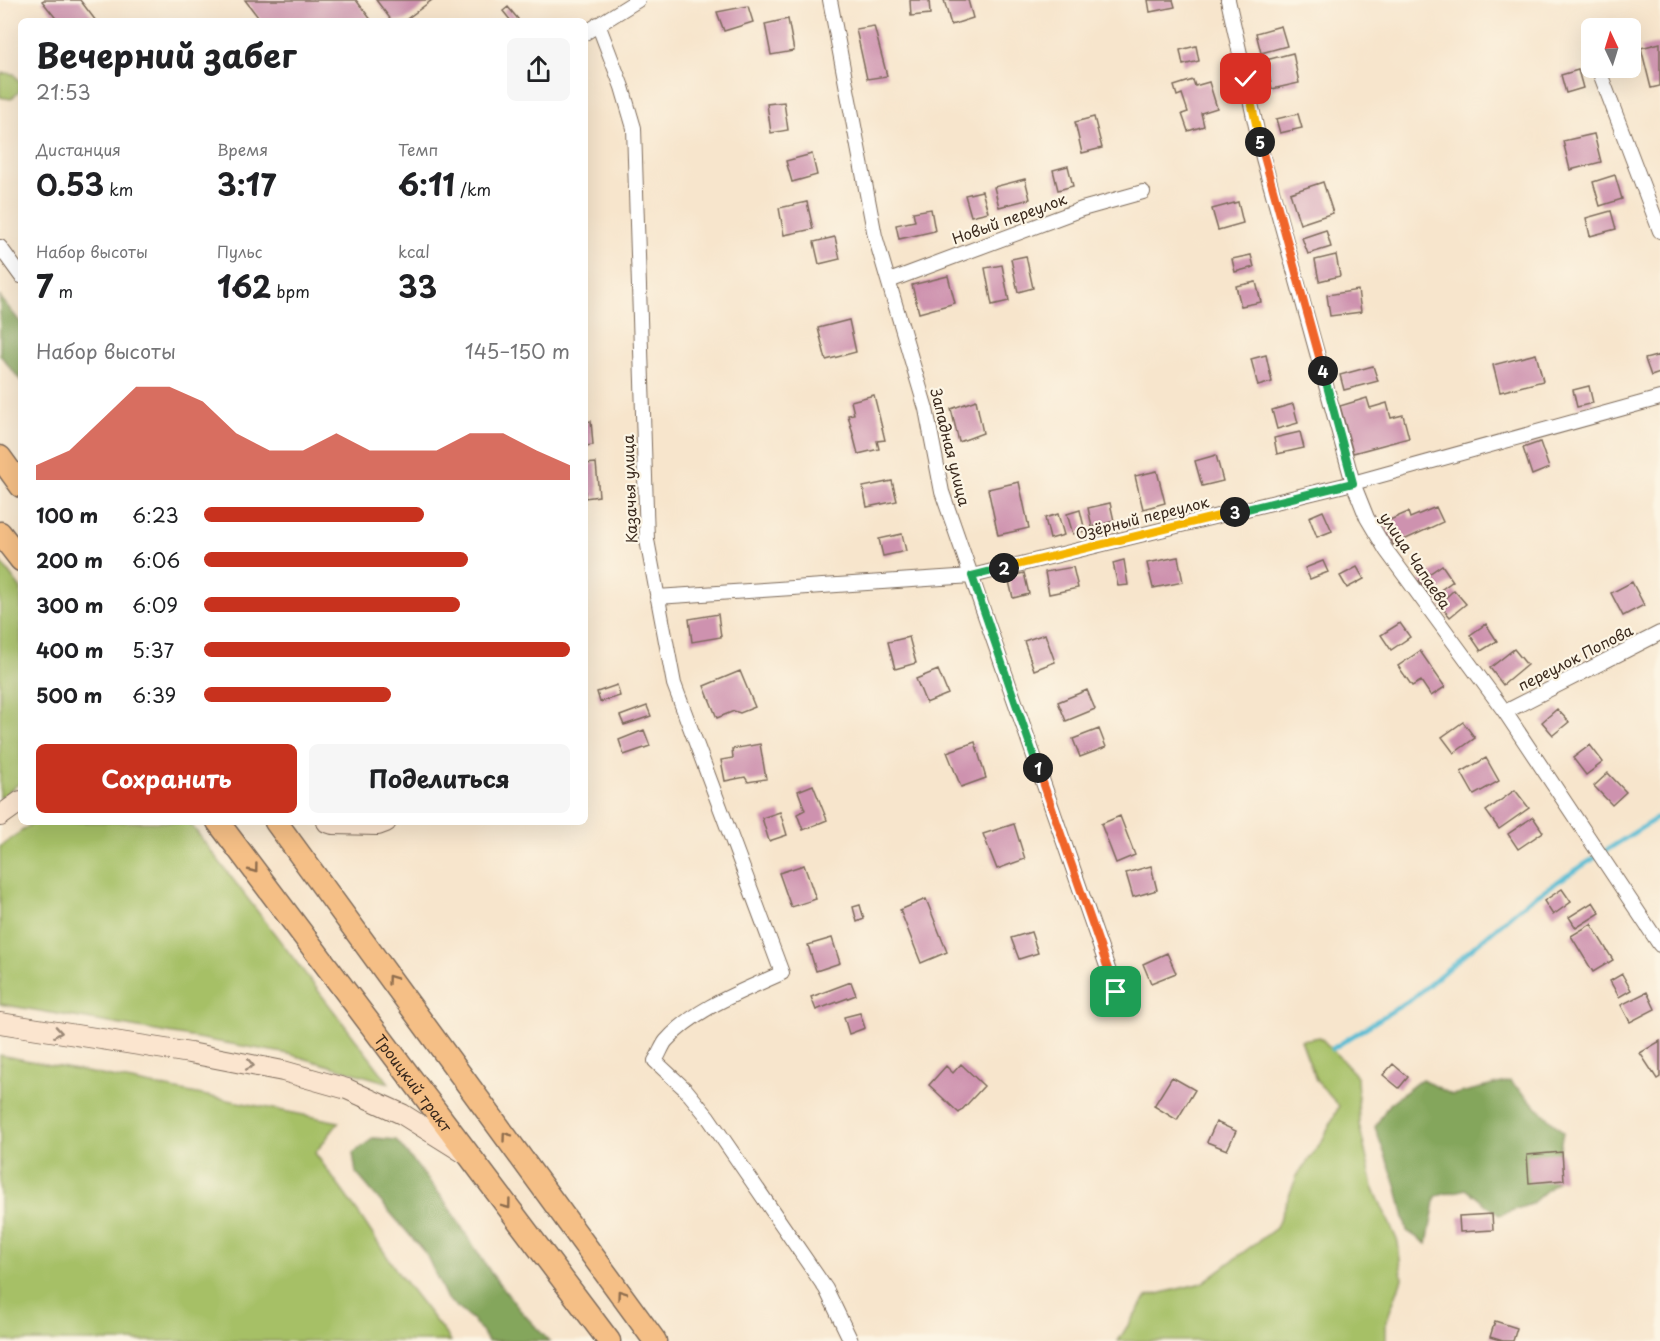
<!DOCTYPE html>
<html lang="ru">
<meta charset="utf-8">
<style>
body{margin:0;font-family:"Playpen Sans",sans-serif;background:#f6f6f6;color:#202124;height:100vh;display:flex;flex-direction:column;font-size:22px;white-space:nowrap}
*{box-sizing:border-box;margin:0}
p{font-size:20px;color:#757577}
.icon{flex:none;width:33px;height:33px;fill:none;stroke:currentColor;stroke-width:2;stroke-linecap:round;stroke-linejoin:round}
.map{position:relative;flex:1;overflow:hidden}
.panel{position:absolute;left:18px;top:18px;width:570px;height:807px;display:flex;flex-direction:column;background:#fff;border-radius:9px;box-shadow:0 6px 24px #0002}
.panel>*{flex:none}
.needle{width:39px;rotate:356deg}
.buttons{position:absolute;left:1581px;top:18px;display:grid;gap:12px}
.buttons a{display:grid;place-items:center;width:60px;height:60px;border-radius:9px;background:#fff;box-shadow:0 6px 24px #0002;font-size:30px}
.pin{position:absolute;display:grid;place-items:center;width:51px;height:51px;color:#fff;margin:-26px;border-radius:12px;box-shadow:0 3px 9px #0006}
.km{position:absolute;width:30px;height:30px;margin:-15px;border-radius:50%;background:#222;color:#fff;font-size:16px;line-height:30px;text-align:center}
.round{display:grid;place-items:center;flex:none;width:63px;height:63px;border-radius:9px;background:#f6f6f6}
.headline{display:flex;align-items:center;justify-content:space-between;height:102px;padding:0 18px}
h1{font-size:33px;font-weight:700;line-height:45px}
.figures{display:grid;grid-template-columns:repeat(3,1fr);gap:9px;height:102px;padding:6px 18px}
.figures div{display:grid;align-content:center}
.figures b{font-size:30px;font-weight:700}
.figures small{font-size:16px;font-weight:400}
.figures p{font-size:16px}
.chart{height:168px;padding:12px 18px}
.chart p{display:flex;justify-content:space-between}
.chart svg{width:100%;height:108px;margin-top:6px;fill:#c8321e;opacity:.7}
.primary-button{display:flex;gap:12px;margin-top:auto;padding:12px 18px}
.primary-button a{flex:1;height:69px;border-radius:9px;background:#c8321e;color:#fff;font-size:24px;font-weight:700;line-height:69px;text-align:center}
.primary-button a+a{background:#f6f6f6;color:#202124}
ul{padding:0 18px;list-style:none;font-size:20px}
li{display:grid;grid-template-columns:96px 72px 1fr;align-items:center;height:45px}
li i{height:15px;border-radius:8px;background:#c8321e}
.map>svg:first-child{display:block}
.green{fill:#a6c066;stroke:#707542;stroke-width:1.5}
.forest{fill:#84a65b;stroke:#60683c;stroke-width:1.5}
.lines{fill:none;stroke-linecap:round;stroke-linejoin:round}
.stream{stroke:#55bbd3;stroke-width:4.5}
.building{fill:#ce92af}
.minor-casing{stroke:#7d6b5b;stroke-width:16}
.secondary-casing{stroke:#7d6b5b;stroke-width:22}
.primary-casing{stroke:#7d6b5b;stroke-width:25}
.minor{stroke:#fff;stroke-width:14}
.secondary{stroke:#fbe5cf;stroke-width:20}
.primary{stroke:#f5bf86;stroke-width:22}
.oneway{stroke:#8f6d4d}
.oneway2{stroke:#9b8876}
.split-1-casing{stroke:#fff;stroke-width:12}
.split-2-casing{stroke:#fff;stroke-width:12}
.split-3-casing{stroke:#fff;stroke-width:12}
.split-4-casing{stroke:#fff;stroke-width:12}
.split-5-casing{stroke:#fff;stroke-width:12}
.split-6-casing{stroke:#fff;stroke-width:12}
.split-1{stroke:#f0652b;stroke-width:8}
.split-2{stroke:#22a559;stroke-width:8}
.split-3{stroke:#f5b400;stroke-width:8}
.split-4{stroke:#22a559;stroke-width:8}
.split-5{stroke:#f0652b;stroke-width:8}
.split-6{stroke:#f5b400;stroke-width:8}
.labels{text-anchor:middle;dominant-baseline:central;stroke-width:4.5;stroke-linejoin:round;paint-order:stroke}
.street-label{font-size:15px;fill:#3b2a1e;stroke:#fcf5e5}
</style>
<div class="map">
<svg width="1660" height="1341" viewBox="0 0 1660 1341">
<rect width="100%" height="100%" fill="#fcf5e5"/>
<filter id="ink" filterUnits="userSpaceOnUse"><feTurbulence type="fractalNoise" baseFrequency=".0167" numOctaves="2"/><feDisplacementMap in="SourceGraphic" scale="12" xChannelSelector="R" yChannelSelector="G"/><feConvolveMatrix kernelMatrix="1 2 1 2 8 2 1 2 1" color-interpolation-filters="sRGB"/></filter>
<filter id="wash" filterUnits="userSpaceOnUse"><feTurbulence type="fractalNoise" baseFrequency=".008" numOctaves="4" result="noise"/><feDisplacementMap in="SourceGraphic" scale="24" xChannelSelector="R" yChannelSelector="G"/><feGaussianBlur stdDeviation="1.35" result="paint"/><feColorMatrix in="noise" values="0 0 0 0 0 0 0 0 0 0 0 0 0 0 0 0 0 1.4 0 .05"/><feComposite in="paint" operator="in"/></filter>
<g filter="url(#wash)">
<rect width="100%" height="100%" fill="#f7e5cc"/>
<path class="green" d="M4,73L14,74L20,82L19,92L11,99L0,97V75Z
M0,561L21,589V782L0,798Z
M34,822H189L389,1083L289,1054L0,1004V847Z
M1320,1037L1357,1076L1359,1124L1373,1187L1398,1242L1402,1279L1386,1322V1341H1118L1146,1297L1202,1283L1276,1228L1297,1176L1322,1141L1339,1106L1316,1080L1301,1040Z
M0,1055L339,1122L315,1153L359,1214L398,1273L451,1341H0Z"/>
<path class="forest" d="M0,297L21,323V381L0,355Z
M1422,1079L1452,1095L1510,1081L1563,1132L1558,1157L1557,1181L1531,1204L1499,1215L1466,1189L1436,1196L1427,1244L1407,1231L1397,1188L1375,1127L1389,1104Z
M374,1138L396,1140L444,1200L491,1273L519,1309L549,1341H488L473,1320L447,1299L426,1254L356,1173L353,1153Z"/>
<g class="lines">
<path class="stream" d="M1332,1049L1413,998L1529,900L1660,816"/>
</g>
<g id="blocks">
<path class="building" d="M44,0H80L96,21H58L42,1Z
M245,0H356L372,21H261Z
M376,0H432L404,21H392Z
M910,0H929L930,14L911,16Z
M944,0H968L973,18L951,25Z
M1148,0H1173L1175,7L1150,12Z
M748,6L753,22L724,31L717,12Z
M508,7L518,19L516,21H511L503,11Z
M788,19L794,51L771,55L765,24Z
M874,26L887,76L867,79L856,29Z
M1281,26L1287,46L1261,53L1256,33Z
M1660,43V86L1651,88L1641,48Z
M1196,46L1199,61L1183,65L1180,50Z
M1293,53L1299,83L1272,89L1266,60Z
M1578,70L1583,88L1566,93L1561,75Z
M1193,80L1195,86L1209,82L1217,108L1201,113L1204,126L1188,131L1182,114L1188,112L1182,94L1177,96L1174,86Z
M784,102L788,130L771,133L767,104Z
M1298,114L1302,128L1280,133L1276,119Z
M1094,117L1102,148L1082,153L1075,122Z
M1594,134L1601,162L1570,170L1563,141Z
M812,154L817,175L792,182L786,161Z
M1068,166L1073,186L1058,190L1053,170Z
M1615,175L1622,199L1600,206L1593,182Z
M1025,179L1030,199L999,207L994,187Z
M1323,182L1333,213L1300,224L1290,193Z
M982,191L988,212L971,216L965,195Z
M807,202L813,229L784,235L779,208Z
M1238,202L1243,223L1218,230L1212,209Z
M931,209L935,231L899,239L896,225L915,221L913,212Z
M1611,211L1616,229L1590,236L1586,218Z
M1326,230L1331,247L1308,254L1302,238Z
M835,237L840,259L819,264L814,242Z
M1251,255L1254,267L1235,272L1232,259Z
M1336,255L1340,276L1319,281L1315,260Z
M1026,256L1033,288L1018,292L1011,259Z
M1002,265L1009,301L992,305L985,268Z
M948,276L955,303L919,313L912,285Z
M1256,282L1261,302L1241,306L1236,286Z
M1358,290L1361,312L1330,316L1327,295Z
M849,320L856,352L826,360L818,328Z
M1536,354L1543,381L1500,392L1493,365Z
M1266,355L1272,382L1258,386L1251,359Z
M1660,355V373L1651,376L1645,359Z
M1373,366L1378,381L1344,390L1340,375Z
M1589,386L1593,403L1577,407L1573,390Z
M874,395L885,440L877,441L879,449L858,454L848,415L854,414L851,401Z
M1367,398L1370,408L1387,403L1391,418L1403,415L1409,438L1353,453L1340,406Z
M976,400L983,433L959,442L951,409Z
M1293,404L1298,423L1277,429L1272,410Z
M591,421L593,445L585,446V422Z
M1300,432L1304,448L1277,454L1274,438Z
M1540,442L1549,468L1532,475L1523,448Z
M1216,455L1223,481L1202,486L1195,461Z
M596,463L599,496L585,498V464Z
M1157,471L1165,503L1143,509L1135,476Z
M892,481L897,501L867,507L863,487Z
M1019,482L1029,528L998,535L988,489Z
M1110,503L1114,521L1092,527L1088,508Z
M1436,507L1443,522L1393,545L1383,523L1408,512L1410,518Z
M1080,510L1085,531L1073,534L1067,514Z
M1323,511L1332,531L1317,537L1309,517Z
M1058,514L1064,535L1050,539L1045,518Z
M902,534L906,551L883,556L879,539Z
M1178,557L1183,582L1153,588L1147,563Z
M1124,560L1128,585L1118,586L1113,563Z
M1323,561L1328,572L1310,579L1305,568Z
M1442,565L1453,581L1431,597L1419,581Z
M1073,567L1078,588L1049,594L1045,572Z
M1357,567L1364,579L1347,588L1340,576Z
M1024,573L1029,594L1013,598L1008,577Z
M1632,582L1644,605L1623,616L1611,593Z
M1454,590L1466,604L1450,617L1439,604Z
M718,614L721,637L692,642L689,619Z
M1400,623L1410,637L1391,650L1381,635Z
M1486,624L1497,641L1481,651L1470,635Z
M1045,634L1055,662L1034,670L1024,641Z
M909,637L916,663L895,669L888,642Z
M1514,649L1527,665L1503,685L1490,668Z
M1420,651L1445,687L1431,696L1421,681L1412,686L1398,666Z
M938,670L948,694L926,703L916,679Z
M740,671L755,707L740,713L734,711L717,718L704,686Z
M617,685L620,696L600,702L597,692Z
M1087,690L1095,709L1066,721L1058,702Z
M647,706L651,716L624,725L620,716Z
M1557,709L1569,722L1553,735L1542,722Z
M1463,722L1475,738L1454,753L1442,737Z
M1099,729L1106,747L1080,757L1073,739Z
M644,730L650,746L624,755L619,740Z
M975,742L986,778L961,787L947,752Z
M760,744L766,779L748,782L745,777L725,781L721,760L733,758L732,749Z
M1590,745L1603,762L1586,775L1573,758Z
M1486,758L1499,781L1474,795L1461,772Z
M1608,773L1626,792L1612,805L1594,786Z
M813,785L827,820L803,830L797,814L805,810L798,791Z
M1515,790L1529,808L1499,829L1486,811Z
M780,812L787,835L769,841L762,818Z
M1120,816L1135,855L1116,863L1101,824Z
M1533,817L1543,832L1518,849L1508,834Z
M1014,824L1025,859L997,869L983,834Z
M804,865L816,899L791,907L779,873Z
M1151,866L1157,890L1133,897L1126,873Z
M1562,889L1571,902L1553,915L1544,901Z
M926,899L947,952L921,963L900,910Z
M1593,902L1600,913L1576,928L1569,917Z
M860,905L864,919L857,922L853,907Z
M1591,924L1613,960L1593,972L1571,936Z
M1031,932L1038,953L1019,959L1011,938Z
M832,938L840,963L816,971L808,945Z
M1167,953L1176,973L1151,983L1143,964Z
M1622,974L1631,990L1619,997L1610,981Z
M851,982L856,995L816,1010L811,997Z
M1647,992L1655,1009L1630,1022L1621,1005Z
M860,1013L865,1028L849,1034L844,1017Z
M1660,1041V1077L1657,1079L1640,1053Z
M961,1064L984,1086L959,1113L929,1085L946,1066L953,1073Z
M1393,1064L1408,1077L1399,1088L1383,1075Z
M1172,1077L1195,1090L1177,1120L1154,1106Z
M1216,1122L1236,1131L1227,1150L1207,1142Z
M1562,1152L1564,1180L1529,1183L1527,1155Z
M1492,1214L1493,1230L1460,1232L1459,1216Z
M1495,1321L1517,1328L1513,1341H1503L1490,1337Z"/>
</g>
</g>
<g filter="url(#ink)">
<use href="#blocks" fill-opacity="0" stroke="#7d6b5b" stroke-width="1.5"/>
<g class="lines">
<g class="minor-casing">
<path id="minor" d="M830,0L875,236L926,409L942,492L1116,992
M1228,0L1263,158L1353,483L1367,518L1386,550L1505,712L1660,945
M598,24L622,87L634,128L647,540L674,684L782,973C743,991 695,1008 666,1041C662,1046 659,1055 655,1061L686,1090L708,1117L826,1289L851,1341
M585,33L638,0
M1598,68L1660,231
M0,247L21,276
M889,281L1082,209L1143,192
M657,597L972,576L1353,483L1660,398
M1505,712L1660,633"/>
</g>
<g class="secondary-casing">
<path id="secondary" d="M0,816L21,801
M327,822L333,824L378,825L386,822
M0,1023L190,1053L283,1071L347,1089L402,1114L466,1154"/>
</g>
<g class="primary-casing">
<g id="primary">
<path d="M0,457L21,486"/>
<path d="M0,533L21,560"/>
<path id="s1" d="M218,822L609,1341"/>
<path d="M276,822L655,1341"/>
</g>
</g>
<use href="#minor" class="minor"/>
<use href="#secondary" class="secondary"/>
<use href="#primary" class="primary"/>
</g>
<defs><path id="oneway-chevron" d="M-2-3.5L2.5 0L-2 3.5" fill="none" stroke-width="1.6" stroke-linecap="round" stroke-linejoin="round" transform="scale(1.5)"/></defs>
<g class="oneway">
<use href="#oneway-chevron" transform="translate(254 869) rotate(53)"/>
<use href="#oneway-chevron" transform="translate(391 979) rotate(-126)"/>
<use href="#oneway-chevron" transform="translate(506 1136) rotate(-126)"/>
<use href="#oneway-chevron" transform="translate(507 1205) rotate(53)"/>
<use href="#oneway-chevron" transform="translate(621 1294) rotate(-126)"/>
</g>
<g class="oneway2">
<use href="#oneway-chevron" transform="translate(58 1032) rotate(9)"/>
<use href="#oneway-chevron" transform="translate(250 1065) rotate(11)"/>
</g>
</g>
<g class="lines" filter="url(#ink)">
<g class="split-1-casing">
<path id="split-1" d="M1038,768L1116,992"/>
</g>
<g class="split-2-casing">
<path id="split-2" d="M1004,568L972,576L1038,768"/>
</g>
<g class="split-3-casing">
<path id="split-3" d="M1004,568L1235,512"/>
</g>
<g class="split-4-casing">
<path id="split-4" d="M1235,512L1353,483L1323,371"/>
</g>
<g class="split-5-casing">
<path id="split-5" d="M1260,142L1323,371"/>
</g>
<g class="split-6-casing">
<path id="split-6" d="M1246,79L1260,142"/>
</g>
<use href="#split-1" class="split-1"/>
<use href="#split-2" class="split-2"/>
<use href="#split-3" class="split-3"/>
<use href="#split-4" class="split-4"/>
<use href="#split-5" class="split-5"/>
<use href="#split-6" class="split-6"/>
</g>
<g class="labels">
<g class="street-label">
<text transform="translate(1009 218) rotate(-20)">Новый переулок</text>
<text transform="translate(951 447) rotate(76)">Западная улица</text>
<text transform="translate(629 489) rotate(-92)">Казачья улица</text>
<text transform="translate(1142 517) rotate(-14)">Озёрный переулок</text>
<text transform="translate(1416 560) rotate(56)">улица Чапаева</text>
<text transform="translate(1575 657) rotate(-27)">переулок Попова</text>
<text stroke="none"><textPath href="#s1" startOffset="326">Троицкий тракт</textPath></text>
</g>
</g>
</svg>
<div class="buttons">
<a><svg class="needle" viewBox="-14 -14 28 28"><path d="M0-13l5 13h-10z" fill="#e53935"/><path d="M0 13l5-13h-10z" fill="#757577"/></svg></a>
</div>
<div class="pin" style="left:1116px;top:992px;background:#1e9e55"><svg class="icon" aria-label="arrive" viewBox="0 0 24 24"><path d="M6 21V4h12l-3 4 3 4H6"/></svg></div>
<div class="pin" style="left:1246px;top:79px;background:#d93025"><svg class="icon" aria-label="check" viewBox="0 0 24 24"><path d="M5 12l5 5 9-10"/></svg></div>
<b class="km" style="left:1038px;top:768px">1</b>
<b class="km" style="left:1004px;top:568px">2</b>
<b class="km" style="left:1235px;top:512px">3</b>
<b class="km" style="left:1323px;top:371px">4</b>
<b class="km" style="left:1260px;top:142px">5</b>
<section class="panel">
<div class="headline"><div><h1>Вечерний забег</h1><p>21:53</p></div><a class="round"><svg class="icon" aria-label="share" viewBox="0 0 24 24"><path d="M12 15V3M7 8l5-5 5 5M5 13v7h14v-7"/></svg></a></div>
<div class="figures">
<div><p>Дистанция</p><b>0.53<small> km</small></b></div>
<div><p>Время</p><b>3:17</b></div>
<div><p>Темп</p><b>6:11<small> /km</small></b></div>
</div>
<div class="figures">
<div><p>Набор высоты</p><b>7<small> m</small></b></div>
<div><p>Пульс</p><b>162<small> bpm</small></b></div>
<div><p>kcal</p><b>33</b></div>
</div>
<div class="chart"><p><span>Набор высоты</span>145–150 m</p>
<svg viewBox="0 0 160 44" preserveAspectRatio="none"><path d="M0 44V38L10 32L20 19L30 6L40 6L50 12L60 25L70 32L80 32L90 25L100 32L110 32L120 32L130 25L140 25L150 32L160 38V44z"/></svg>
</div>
<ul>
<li><b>100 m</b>6:23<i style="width:60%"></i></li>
<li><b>200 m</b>6:06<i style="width:72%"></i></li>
<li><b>300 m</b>6:09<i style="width:70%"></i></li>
<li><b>400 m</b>5:37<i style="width:100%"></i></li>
<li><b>500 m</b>6:39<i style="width:51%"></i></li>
</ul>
<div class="primary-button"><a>Сохранить</a><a>Поделиться</a></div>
</section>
</div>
